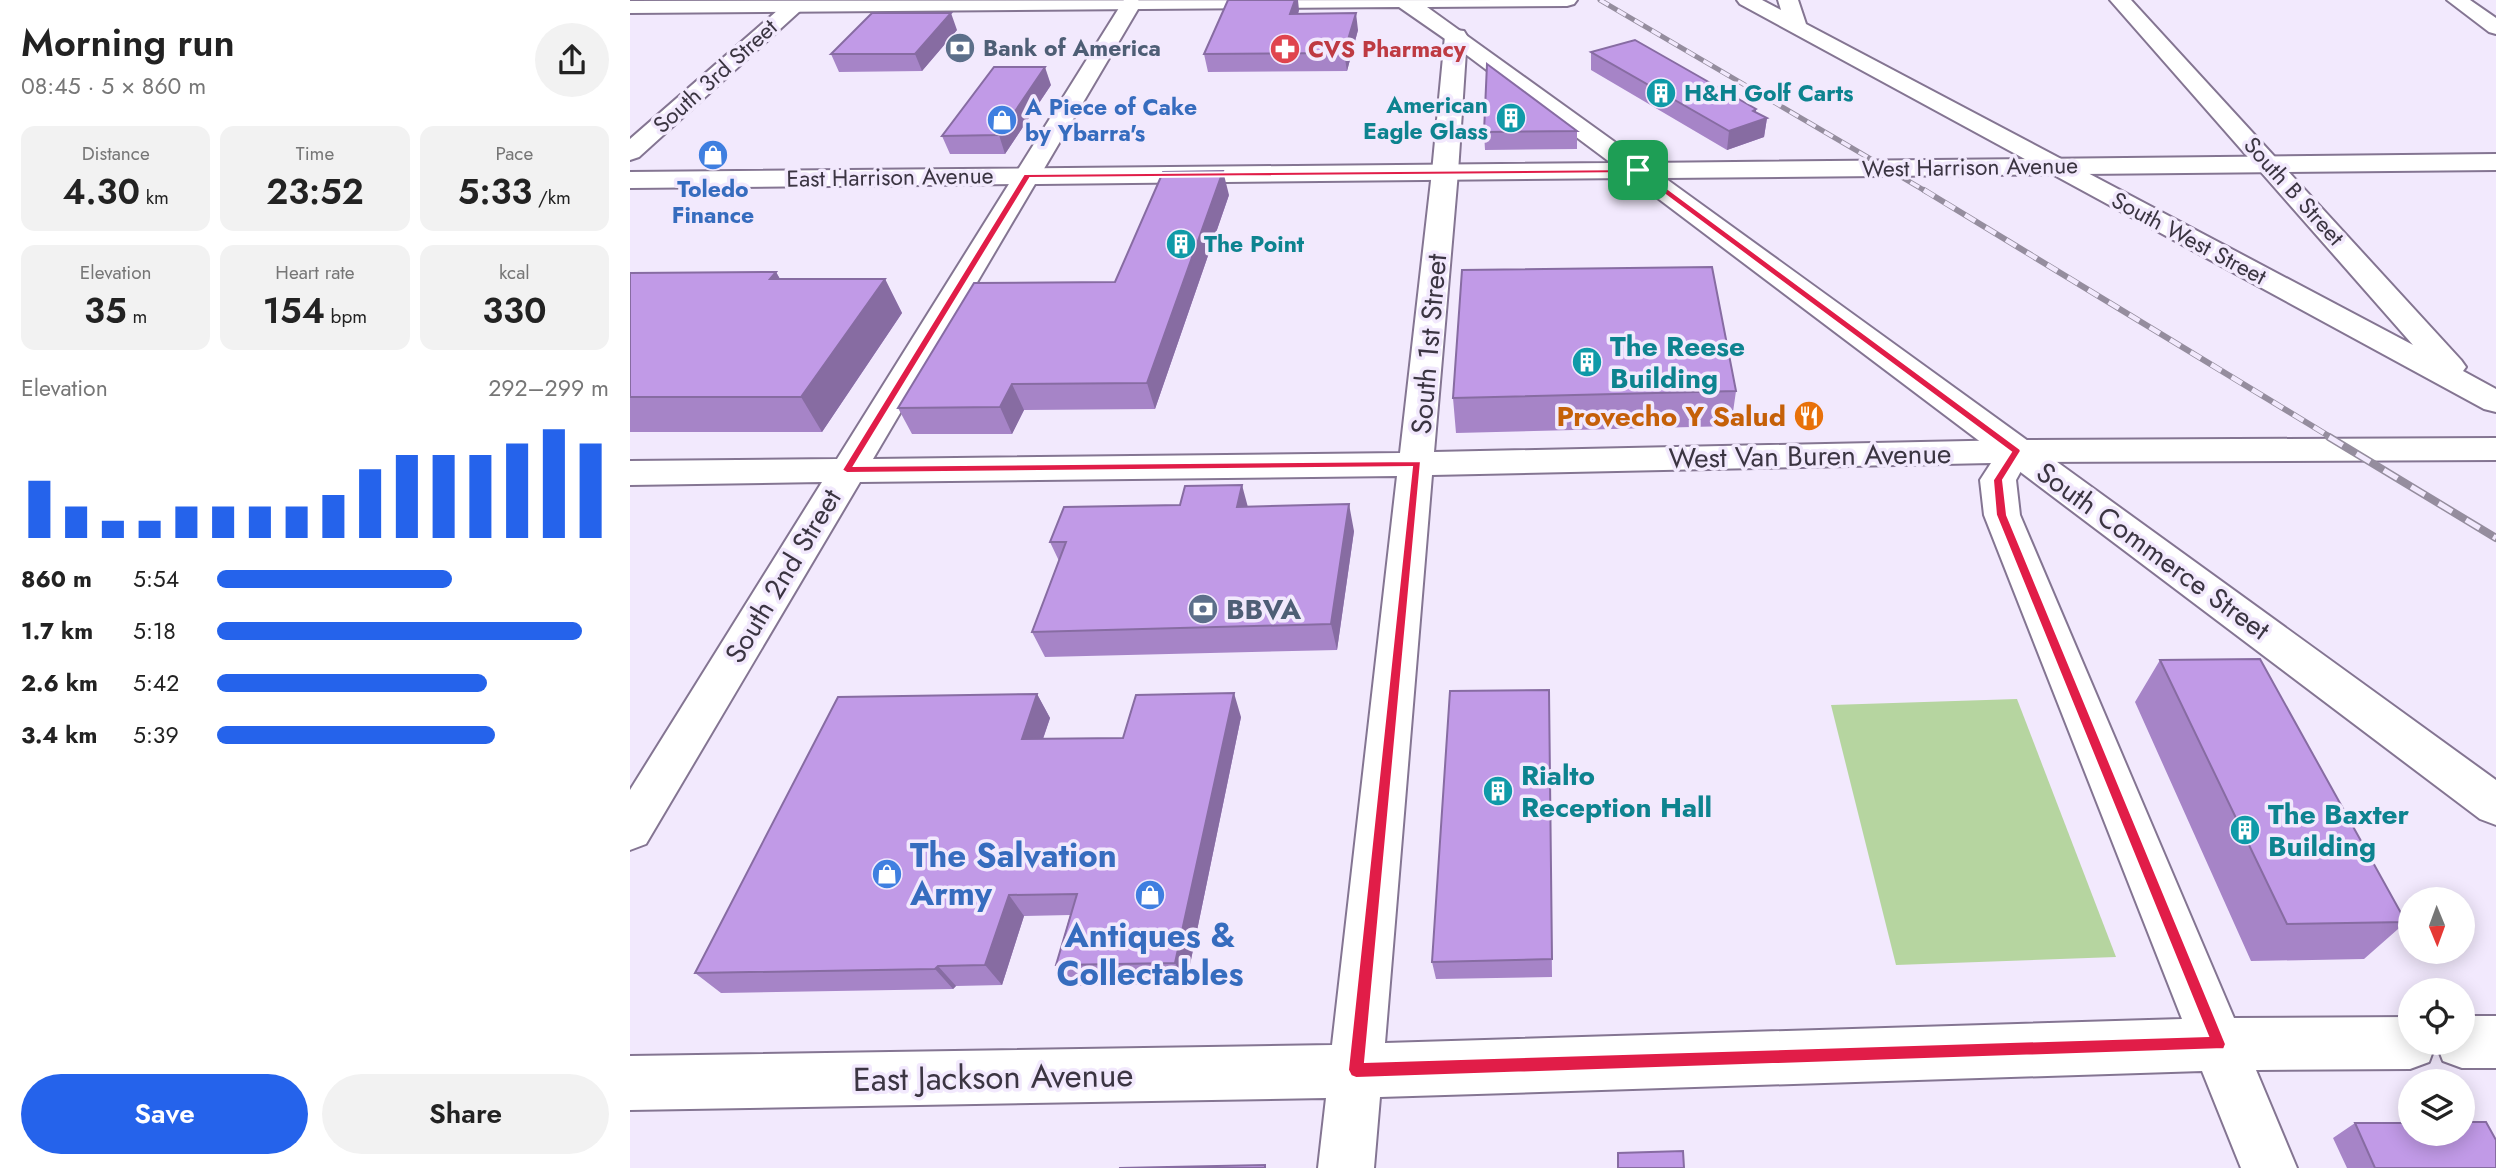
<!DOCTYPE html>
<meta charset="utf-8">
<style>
body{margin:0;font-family:Jost,sans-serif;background:#f2f2f2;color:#222;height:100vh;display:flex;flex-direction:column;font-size:26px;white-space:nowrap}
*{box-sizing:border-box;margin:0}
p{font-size:23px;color:#767676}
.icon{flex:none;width:38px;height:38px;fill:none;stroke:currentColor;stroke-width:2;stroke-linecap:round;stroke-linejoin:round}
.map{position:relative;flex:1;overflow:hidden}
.drawer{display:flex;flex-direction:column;background:#fff;width:630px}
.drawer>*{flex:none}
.needle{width:46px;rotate:179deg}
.fabs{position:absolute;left:1768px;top:887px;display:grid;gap:14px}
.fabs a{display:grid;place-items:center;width:77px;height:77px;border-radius:50%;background:#fff;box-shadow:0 4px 18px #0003;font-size:35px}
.pin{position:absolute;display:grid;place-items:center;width:60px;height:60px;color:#fff;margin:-30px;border-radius:14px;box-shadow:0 4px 10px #0006}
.round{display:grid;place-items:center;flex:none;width:74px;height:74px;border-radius:37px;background:#f2f2f2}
.summary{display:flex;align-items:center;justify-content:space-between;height:119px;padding:0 21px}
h1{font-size:38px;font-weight:600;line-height:52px}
.stats{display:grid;grid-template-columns:repeat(3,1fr);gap:10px;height:119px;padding:7px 21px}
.stats div{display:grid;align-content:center;border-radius:14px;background:#f2f2f2;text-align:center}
.stats b{font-size:35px;font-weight:600}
.stats small{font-size:19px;font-weight:400}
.stats p{font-size:19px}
.chart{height:196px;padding:14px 21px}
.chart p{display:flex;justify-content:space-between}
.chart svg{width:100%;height:126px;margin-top:7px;stroke:#2563eb;stroke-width:6}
.button{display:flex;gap:14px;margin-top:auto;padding:14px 21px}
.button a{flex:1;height:80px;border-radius:42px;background:#2563eb;color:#fff;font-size:28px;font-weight:600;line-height:80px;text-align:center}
.button a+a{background:#f2f2f2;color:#222}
ul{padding:0 21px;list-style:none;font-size:23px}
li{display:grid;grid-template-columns:112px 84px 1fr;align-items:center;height:52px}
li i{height:18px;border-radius:9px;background:#2563eb}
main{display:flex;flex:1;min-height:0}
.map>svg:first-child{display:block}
.green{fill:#b6d5a0}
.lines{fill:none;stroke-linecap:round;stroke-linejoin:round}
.minor-casing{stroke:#847592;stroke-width:4}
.tertiary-casing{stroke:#847592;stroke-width:4}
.secondary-casing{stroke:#847592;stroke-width:4}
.minor{fill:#fff;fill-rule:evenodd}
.tertiary{fill:#fff;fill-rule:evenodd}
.secondary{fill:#fff;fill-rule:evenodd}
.rail-far2-casing{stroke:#958d9e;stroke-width:5}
.rail-far1-casing{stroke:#958d9e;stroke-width:6}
.rail-casing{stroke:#958d9e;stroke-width:8}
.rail-far2{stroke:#f2e9fd;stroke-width:3.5;stroke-dasharray:10;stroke-linecap:butt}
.rail-far1{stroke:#f2e9fd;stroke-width:4.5;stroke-dasharray:12;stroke-linecap:butt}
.rail{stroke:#f2e9fd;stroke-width:5;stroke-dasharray:16;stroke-linecap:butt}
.wall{fill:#a684c7}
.shaded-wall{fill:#876ca2}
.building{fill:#c19ae7;stroke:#876ca2;stroke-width:2}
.route{fill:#e11d48;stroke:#fff;stroke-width:2;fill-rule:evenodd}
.labels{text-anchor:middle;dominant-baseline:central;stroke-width:7;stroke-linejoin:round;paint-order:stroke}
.far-service-label{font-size:23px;font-weight:bold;fill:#4e5e75;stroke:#f2e9fd;text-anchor:start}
.far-health-label{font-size:23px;font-weight:bold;fill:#be3a42;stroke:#f2e9fd;text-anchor:start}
.far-street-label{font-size:23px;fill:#3b3542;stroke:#f2e9fd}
.far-culture-label{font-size:23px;font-weight:bold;fill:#0d838f;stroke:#f2e9fd;text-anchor:start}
.far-shop-label{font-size:23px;font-weight:bold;fill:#366cbe;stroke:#f2e9fd;text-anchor:start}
.street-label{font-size:28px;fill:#3b3542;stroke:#f2e9fd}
.culture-label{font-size:28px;font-weight:bold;fill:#0d838f;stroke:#f2e9fd;text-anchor:start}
.food-label{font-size:28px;font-weight:bold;fill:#c56008;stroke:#f2e9fd;text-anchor:end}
.service-label{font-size:28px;font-weight:bold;fill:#4e5e75;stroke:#f2e9fd;text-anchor:start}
.near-shop-label{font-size:33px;font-weight:bold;fill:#366cbe;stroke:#f2e9fd;text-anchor:start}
.near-street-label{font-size:33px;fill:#3b3542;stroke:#f2e9fd}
</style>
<main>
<section class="drawer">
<div class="summary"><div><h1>Morning run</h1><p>08:45 · 5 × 860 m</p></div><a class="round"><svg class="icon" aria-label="share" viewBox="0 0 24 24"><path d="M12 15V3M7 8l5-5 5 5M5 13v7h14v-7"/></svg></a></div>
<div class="stats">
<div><p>Distance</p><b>4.30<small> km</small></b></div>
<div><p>Time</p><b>23:52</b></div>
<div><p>Pace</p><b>5:33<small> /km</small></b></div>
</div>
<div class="stats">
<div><p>Elevation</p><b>35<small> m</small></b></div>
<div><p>Heart rate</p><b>154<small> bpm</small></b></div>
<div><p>kcal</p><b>330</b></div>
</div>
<div class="chart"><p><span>Elevation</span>292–299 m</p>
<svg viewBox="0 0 160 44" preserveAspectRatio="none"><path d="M5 44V24M15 44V33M25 44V38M35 44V38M45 44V33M55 44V33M65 44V33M75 44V33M85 44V29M95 44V20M105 44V15M115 44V15M125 44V15M135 44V11M145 44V6M155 44V11"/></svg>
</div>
<ul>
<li><b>860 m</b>5:54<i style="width:60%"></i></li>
<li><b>1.7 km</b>5:18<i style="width:93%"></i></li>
<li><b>2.6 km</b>5:42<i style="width:69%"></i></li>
<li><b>3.4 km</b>5:39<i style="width:71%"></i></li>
</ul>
<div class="button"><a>Save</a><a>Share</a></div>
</section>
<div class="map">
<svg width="1866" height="1168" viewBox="0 0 1866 1168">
<rect width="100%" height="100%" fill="#f2e9fd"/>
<path class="green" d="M1387,699L1486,957L1266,965L1201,705Z"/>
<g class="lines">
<g class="minor-casing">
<path id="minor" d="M1107,0H1132L1151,10L1148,0H1168L1176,24L1783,345L1480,0H1501L1831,360L1836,367L1833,371L1866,389V412L1854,409L1110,4Z
M1817,0H1840L1866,18V34L1859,32Z
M826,30L834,31L837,36L828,172L824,177L815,180L806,177L802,172L815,36L818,31Z"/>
</g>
<g class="tertiary-casing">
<path id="tertiary" d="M494,0H508L511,4L243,459L770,453L802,172L806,167L815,164L824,167L828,172L804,452L1386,440L1866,438V460L1396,462L1386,480L1390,515L1604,1018L1780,1017V1043H1832V1016H1866V1068H1832L1813,1061L1806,1043L1799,1062L1780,1069L1626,1070L1667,1168H1611L1572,1071L750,1097L744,1168H688L696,1098L0,1110V1056L702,1045L767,476L230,482L16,844L0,850V790L192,482L0,485V461L207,459ZM1361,463L1350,480L1354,515L1552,1019L755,1043L802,475Z
M163,1L170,3L173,7L170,11L9,157L0,160V139L156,3Z"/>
</g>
<g class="secondary-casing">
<path id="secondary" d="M947,0L944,4L937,6L797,7L1014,163L1866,154V170L1035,178L1866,780V825L1850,819L1001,178L0,188V172L981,163L818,41L769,7L0,13V1Z"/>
</g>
<use href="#minor" class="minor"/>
<use href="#tertiary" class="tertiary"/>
<use href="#secondary" class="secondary"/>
<g class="rail-far2-casing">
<path id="rail-far2" d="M970,0L1297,192"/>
</g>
<g class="rail-far1-casing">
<path id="rail-far1" d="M1294,190L1702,438"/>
</g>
<g class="rail-casing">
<path id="rail" d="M1699,437L1866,538"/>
</g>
<use href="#rail-far2" class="rail-far2"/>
<use href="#rail-far1" class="rail-far1"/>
<use href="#rail" class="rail"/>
</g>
<path class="wall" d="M669,10L668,14L728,30L717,71L578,72L574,54Z
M327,30L292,71L209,72L201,54Z
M961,52L1126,109V112L1137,118L1134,137L1097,150L961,70Z
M421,85L375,154H320L312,136Z
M947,131V149L855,150L854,132Z
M599,195L525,409L394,410L382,434H282L268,408L485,282Z
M146,272L150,279H255L272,313L192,432H0V273Z
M1106,391L1101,426L826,433L823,398Z
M550,505L618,507L724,531L707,650L415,657L402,632L429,561L420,542Z
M1530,660L1776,922L1734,959L1621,961L1505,702Z
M919,690L922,977L806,979L802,962Z
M407,694L420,718L413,739L493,738L611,717L556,984L440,986L426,965L440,915L394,916L372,985L326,986L323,989L91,993L65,973Z
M1725,1123L1866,1168H1717L1703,1138Z"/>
<path class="shaded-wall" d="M665,0H668L669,10L663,31L660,14Z
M321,13L327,30L292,71L285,54Z
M726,13L728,30L717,71L714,53Z
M415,67L421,85L375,154L369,135Z
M1126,109L1125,122L1137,118L1134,137L1097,150L1099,131L1123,111Z
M593,171L599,195L525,409L517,383Z
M146,272L165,306L140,279Z
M255,279L272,313L192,432L171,397Z
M382,384L394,410L382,434L370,407Z
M612,485L619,511L607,507Z
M719,504L724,531L707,650L701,624Z
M604,693L611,717L556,984L545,963Z
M407,694L420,718L405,762L392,739Z
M379,895L394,916L372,985L355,965Z
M308,966L326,986L323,989L305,969Z"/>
<path class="building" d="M598,0H665L660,14L726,13L714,53L574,54Z
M242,13H321L285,54H201Z
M1005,40L1126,109L1123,111L1137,118L1099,131L961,52Z
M857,64L947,131L854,132Z
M364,67H415L369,135L312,136Z
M593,171L517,383L382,384L370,407L268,408L344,283L485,282L533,172Z
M1082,267L1106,391L823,398L832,270Z
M146,272L140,279H255L171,397H0V273Z
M612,485L607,507L719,504L701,624L402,632L436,542H420L434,507L550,505L555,486Z
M1630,659L1776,922L1657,924L1530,660Z
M919,690L922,959L802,962L820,691Z
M604,693L545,963L426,965L447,894L379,895L355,965L308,966L305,969L65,973L208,697L407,694L392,739L493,738L506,695Z
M1832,1122H1856L1866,1140V1168H1745L1725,1123H1780V1134H1832Z
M1053,1151L1054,1168H988V1153Z
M635,1165V1168H489Z"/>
<path class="route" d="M1011,169L1390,449L1391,451L1373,480L1377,515L1596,1044L1594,1049L726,1078L721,1076L718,1070L782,467L217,473L212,470L394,174ZM1006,173L1381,452L1363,480L1366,515L1578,1036L735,1062L791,461L224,466L400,178Z"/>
<defs>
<g id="bank-disc" transform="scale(1.575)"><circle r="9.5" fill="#5c6f8a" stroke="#f2e9fd"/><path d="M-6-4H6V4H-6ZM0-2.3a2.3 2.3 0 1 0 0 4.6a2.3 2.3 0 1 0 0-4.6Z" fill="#fff"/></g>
<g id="pharmacy-disc" transform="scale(1.575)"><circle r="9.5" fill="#e0444e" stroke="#f2e9fd"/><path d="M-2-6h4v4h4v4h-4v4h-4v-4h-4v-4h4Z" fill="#fff"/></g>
<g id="building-disc" transform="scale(1.575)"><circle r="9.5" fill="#0f9aa8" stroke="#f2e9fd"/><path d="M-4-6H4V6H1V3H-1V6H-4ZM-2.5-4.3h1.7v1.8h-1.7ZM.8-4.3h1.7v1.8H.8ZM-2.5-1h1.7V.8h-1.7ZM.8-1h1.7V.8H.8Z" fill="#fff"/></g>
<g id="shop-disc" transform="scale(1.575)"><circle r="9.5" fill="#3f7fe0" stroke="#f2e9fd"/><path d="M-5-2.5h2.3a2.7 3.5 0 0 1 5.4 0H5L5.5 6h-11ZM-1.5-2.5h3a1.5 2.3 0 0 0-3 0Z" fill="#fff"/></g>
<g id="restaurant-disc" transform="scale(1.575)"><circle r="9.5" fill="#e8710a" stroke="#f2e9fd"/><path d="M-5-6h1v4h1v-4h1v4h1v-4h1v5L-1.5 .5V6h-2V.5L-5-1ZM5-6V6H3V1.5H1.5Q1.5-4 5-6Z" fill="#fff"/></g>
</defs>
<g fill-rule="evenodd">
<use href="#bank-disc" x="330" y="48"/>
<use href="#pharmacy-disc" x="655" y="49"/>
<use href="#building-disc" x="1031" y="93"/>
<use href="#building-disc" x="881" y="118"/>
<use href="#shop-disc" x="372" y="120"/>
<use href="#shop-disc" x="83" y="155"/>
<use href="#building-disc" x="551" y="244"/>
<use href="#building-disc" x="957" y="362"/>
<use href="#restaurant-disc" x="1179" y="416"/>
<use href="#bank-disc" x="573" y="609"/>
<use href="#building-disc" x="868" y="791"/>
<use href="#building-disc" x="1615" y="830"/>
<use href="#shop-disc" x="257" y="874"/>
<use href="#shop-disc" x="520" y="895"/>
</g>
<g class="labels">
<g class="far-service-label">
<text x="353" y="48">Bank of America</text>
</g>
<g class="far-health-label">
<text x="678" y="49">CVS Pharmacy</text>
</g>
<g class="far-street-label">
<text transform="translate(85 76) rotate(-42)">South 3rd Street</text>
<text transform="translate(1340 167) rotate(-1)">West Harrison Avenue</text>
<text transform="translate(260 177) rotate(-1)">East Harrison Avenue</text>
<text transform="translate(1664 191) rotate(48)">South B Street</text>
<text transform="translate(1559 238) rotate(28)">South West Street</text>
</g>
<g class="far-culture-label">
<text x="1054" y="93">H&amp;H Golf Carts</text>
<text x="858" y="105" text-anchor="end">American<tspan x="858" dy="26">Eagle Glass</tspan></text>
<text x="574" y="244">The Point</text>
</g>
<g class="far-shop-label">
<text x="395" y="107">A Piece of Cake<tspan x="395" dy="26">by Ybarra's</tspan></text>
<text x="83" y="189" text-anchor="middle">Toledo<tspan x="83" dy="26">Finance</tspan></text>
</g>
<g class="street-label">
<text transform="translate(799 344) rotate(-85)">South 1st Street</text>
<text transform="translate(1180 456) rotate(-1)">West Van Buren Avenue</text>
<text transform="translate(1523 551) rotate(36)">South Commerce Street</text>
<text transform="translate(153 576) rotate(-59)">South 2nd Street</text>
</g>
<g class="culture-label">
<text x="980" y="346">The Reese<tspan x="980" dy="32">Building</tspan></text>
<text x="891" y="775">Rialto<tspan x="891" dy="32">Reception Hall</tspan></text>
<text x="1638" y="814">The Baxter<tspan x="1638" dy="32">Building</tspan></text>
</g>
<g class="food-label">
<text x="1156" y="416">Provecho Y Salud</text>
</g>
<g class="service-label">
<text x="596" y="609">BBVA</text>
</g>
<g class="near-shop-label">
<text x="280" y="855">The Salvation<tspan x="280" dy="38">Army</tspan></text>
<text x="520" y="935" text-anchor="middle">Antiques &amp;<tspan x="520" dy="38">Collectables</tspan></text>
</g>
<g class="near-street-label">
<text transform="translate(363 1077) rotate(-1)">East Jackson Avenue</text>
</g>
</g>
</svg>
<div class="fabs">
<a><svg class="needle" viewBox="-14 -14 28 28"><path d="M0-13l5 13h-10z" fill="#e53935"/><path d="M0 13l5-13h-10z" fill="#767676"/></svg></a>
<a><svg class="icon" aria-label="locate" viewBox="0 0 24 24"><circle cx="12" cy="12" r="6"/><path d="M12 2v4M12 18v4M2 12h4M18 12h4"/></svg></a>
<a><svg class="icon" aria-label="layers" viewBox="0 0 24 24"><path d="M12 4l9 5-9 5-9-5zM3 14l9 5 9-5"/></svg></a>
</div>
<div class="pin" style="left:1008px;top:170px;background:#1e9e55"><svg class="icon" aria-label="arrive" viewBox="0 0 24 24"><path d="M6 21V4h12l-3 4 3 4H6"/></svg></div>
</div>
</main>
